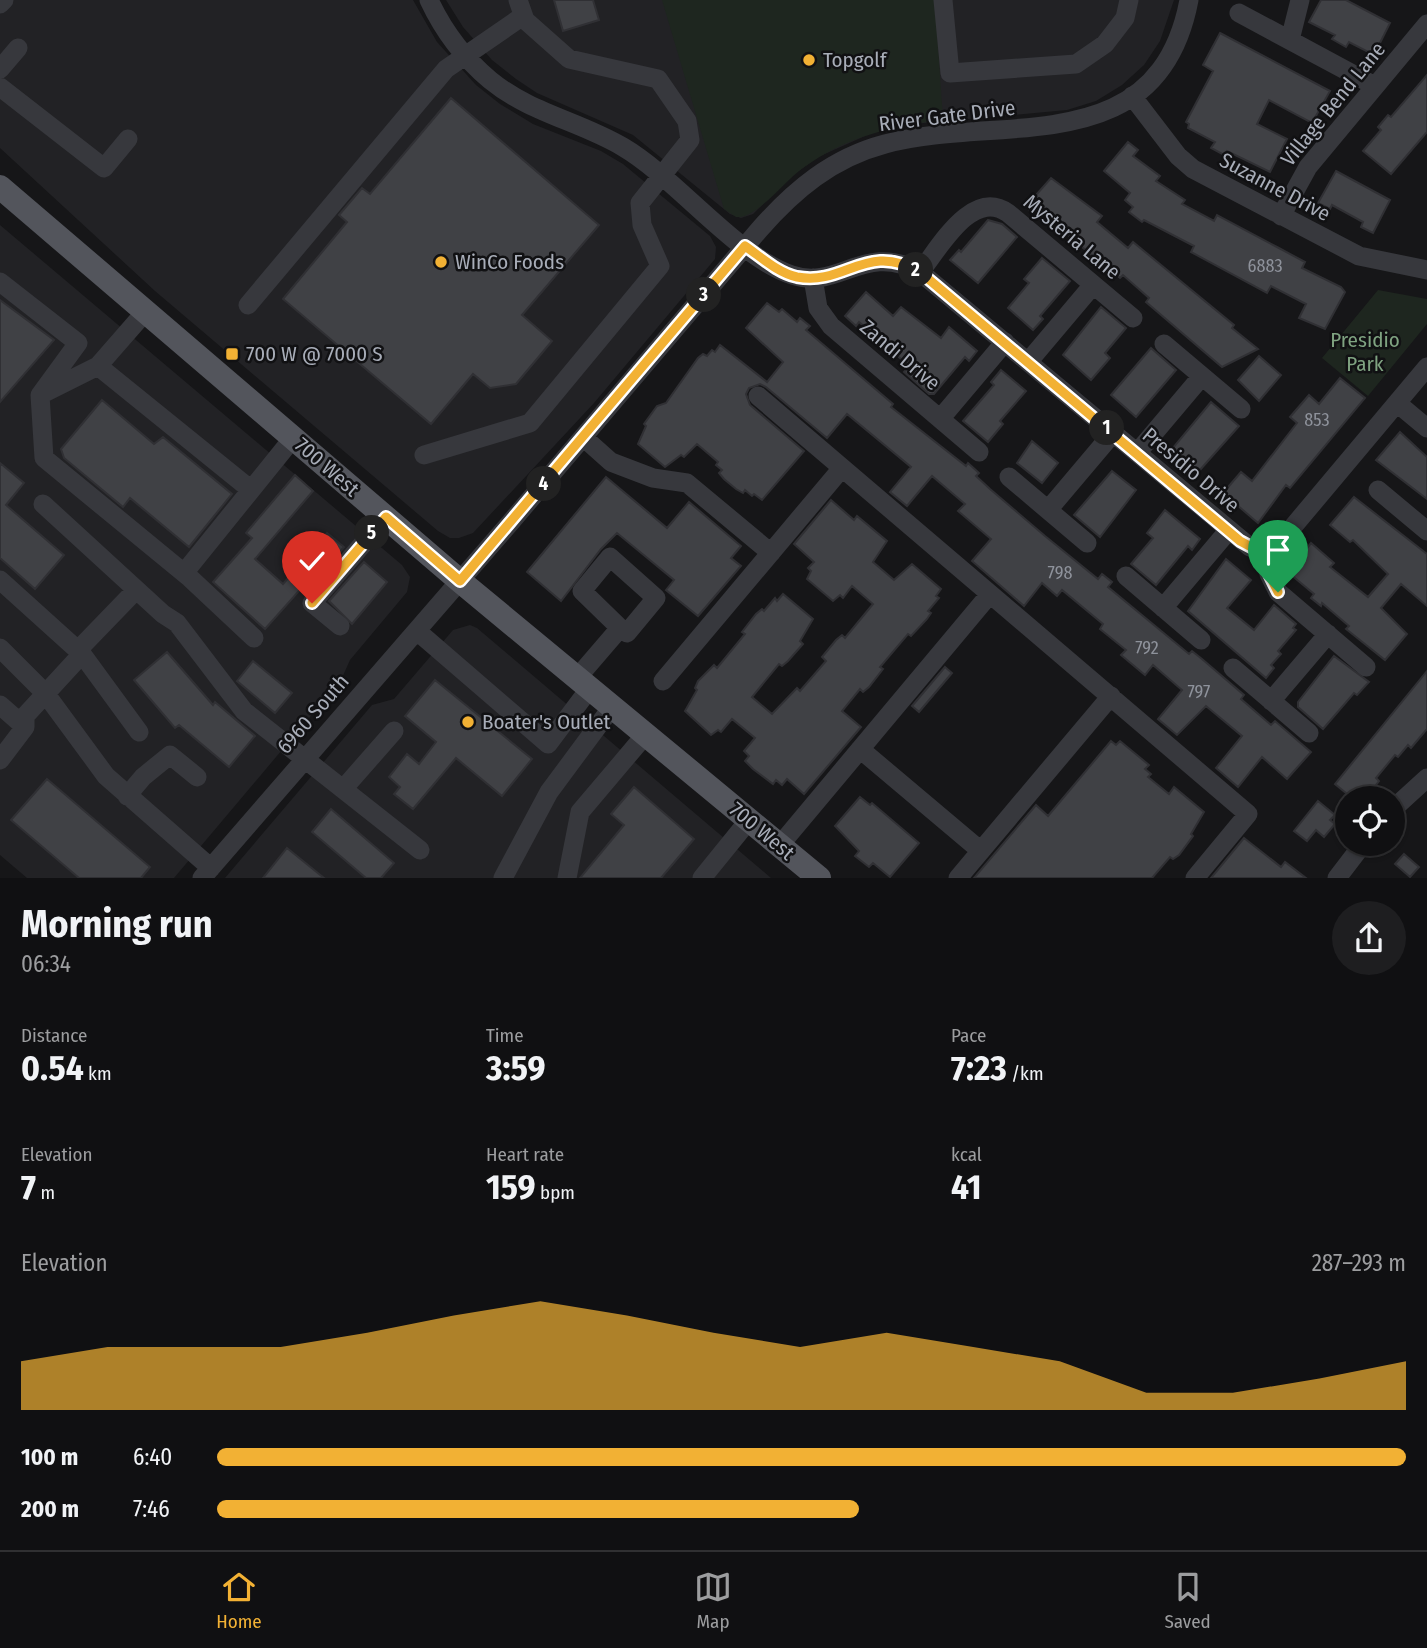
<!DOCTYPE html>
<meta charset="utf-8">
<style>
body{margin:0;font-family:"Fira Sans Condensed",sans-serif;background:#1e1e20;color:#f1f3f6;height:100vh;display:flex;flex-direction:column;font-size:26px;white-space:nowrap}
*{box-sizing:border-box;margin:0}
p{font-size:23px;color:#9c9d9f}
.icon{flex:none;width:38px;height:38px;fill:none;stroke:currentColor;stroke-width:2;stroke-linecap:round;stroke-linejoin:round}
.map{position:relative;height:878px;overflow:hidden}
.sheet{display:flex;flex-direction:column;background:#101012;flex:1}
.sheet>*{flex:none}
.buttons{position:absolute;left:1335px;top:786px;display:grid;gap:14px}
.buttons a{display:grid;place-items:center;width:70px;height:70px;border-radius:50%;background:#101012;box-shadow:0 2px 5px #0004,0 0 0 2px #303032;font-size:35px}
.pin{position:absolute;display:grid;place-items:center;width:60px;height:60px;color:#fff;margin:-72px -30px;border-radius:50% 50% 50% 0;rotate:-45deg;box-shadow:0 0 7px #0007}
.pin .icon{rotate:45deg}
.km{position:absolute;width:35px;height:35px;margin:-18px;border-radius:50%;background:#222;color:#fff;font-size:19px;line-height:35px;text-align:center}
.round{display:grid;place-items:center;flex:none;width:74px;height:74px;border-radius:37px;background:#1e1e20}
.head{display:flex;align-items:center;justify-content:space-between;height:119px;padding:0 21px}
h1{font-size:38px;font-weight:700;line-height:52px}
.figures{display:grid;grid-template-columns:repeat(3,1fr);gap:10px;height:119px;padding:7px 21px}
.figures div{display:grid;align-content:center}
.figures b{font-size:35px;font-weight:700}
.figures small{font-size:19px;font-weight:400}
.figures p{font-size:19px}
.chart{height:196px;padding:14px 21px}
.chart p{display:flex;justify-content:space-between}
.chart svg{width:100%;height:126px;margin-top:7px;fill:#f2b134;opacity:.7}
ul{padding:0 21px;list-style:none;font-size:23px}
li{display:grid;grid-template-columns:112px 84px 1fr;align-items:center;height:52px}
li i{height:18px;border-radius:9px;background:#f2b134}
.menu{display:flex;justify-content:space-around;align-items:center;height:98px;border-top:2px solid #303032;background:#101012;font-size:19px;color:#9c9d9f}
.menu a{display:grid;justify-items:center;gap:4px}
.menu .selected{color:#f2b134}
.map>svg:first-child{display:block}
.built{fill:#222225}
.green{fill:#1e261f}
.building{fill:#404145;stroke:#303034;stroke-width:2}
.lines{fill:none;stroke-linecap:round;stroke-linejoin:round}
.minor{stroke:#37383d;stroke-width:19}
.major{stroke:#53555c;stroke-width:24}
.route-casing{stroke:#fff;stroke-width:14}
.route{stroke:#f2b134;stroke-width:9}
.poi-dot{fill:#f2b134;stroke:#111113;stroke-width:2.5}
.labels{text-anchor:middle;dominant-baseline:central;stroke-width:5;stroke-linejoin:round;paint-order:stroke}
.number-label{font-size:18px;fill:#8e929b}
.poi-label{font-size:21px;fill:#a8adb8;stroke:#111113;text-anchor:start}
.street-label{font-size:21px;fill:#a8adb8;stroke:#111113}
.park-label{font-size:21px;fill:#7fa381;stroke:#111113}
</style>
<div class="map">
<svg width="1427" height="878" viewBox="0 0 1427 878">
<rect width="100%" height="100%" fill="#161618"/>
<path class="built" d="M0,0H413L437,42L476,85L500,104L533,124L601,151L623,164L710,236L716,247L715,259L594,403L473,533L459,538H450L438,531L155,291L0,148Z
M446,0H1174L1160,41L1144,65L1122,85L1096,101L1067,110L902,125L876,131L818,157L790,177L753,214L741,218L730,214L633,135L537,93L516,79L492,60L463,27Z
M0,225L402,565L410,577L407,592L350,660L341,680L174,878H27L0,855Z
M470,625L477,628L771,878H225L372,705L394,699L453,630Z"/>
<path class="green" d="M662,0H935L943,120C891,126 846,137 803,168C784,181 757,219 736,217L724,209Z
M1378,290L1427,299V324L1368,396L1322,358Z"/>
<path class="building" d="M554,0H593L599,20L563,31Z
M1321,0H1346L1390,23L1374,55L1349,42L1346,47L1332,39L1335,35L1309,22Z
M1220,33L1330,91L1312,123L1269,100L1257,124L1287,139L1270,172L1227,151L1224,155L1211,148L1215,142L1188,128L1189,124L1186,122L1213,71L1203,65Z
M1427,75V132L1391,174L1363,151L1381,130L1378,127L1388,115L1391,117Z
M451,98L599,225L522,315L552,341L516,384L490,388L473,374L431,424L283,299L347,222L339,215L362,188L370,194Z
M1128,142L1138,150L1133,156L1160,176L1156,181L1185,200L1182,204L1214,221L1217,215L1277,247L1305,262L1302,268L1341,287L1345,292L1325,329L1299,318L1306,304L1271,286L1267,293L1191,252L1194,246L1144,220L1142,222L1129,212L1133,207L1125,200L1130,193L1104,171Z
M1336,171L1390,200L1373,233L1361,227L1363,222L1332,205L1330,209L1318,203Z
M1051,178L1102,216L1097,222L1128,248L1133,242L1234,325L1232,328L1258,349L1222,367L1146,302L1149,298L1123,275L1120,278L1105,266L1103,269L1092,260L1094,257L1052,222L1046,218L1043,222L1029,210L1031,207L1028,204Z
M988,220L1002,224L1017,237L978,283L950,260L959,250L961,252Z
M1042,258L1070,281L1040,316L1043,319L1033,330L1008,308L1029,283L1024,279Z
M866,292L893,316L901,307L941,338L949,327L977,351L969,361L965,357L934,394H929L904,372L909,366L859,322L856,326L845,316Z
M0,300L54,340L0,402Z
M767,303L779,312L782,309L797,322L800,318L810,326L806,330L893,404L891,407L966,466L968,463L979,473L976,476L990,489L1045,536L1098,579L1102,574L1112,582L1108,587L1189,654L1192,651L1202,659L1244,695L1241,699L1271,725L1275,721L1311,752L1287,779L1262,757L1238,787L1216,768L1242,736L1206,706L1177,735L1158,719L1182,690L1153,665L1145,675L1121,655L1126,650L1100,629L1103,624L1062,590L1057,596L1042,583L1024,606L972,561L991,539L958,511L965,504L932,476L907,506L890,492L911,467L847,414L827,438L766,387L760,384L749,388L746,394L750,405L804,451L762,500L754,494L752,496L745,490L743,493L736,489L724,479L719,473L722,470L716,465L718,462L697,444L684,457L681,455L665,467L638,444L646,426L644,424L657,406L666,403L698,358L703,354L707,356L712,350L715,352L720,345L767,382L783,362L746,328Z
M1101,307L1126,328L1105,353L1110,358L1091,380L1063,355Z
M1151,348L1176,370L1136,417L1111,395Z
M1259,356L1281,375L1259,401L1238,380Z
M1001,370L1026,391L1000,421L1003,424L988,442L963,421L994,385L991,382Z
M1340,378L1365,398L1290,488L1286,485L1258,523L1223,493L1241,472L1252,481L1297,423L1290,417L1309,395L1319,404Z
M102,400L154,444L163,437L232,494L189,547L130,498L123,507L64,458L61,449Z
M1211,402L1239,426L1199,471L1172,449Z
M1400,432L1427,457V499L1376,460Z
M1032,441L1058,463L1042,483L1017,463Z
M0,463L24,483L6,505L64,555L35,589L0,558Z
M1112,471L1136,490L1100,537L1074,515Z
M295,475L313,491L255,559L283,584L327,533L344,547L314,582L311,580L306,583L265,629L213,582L252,538L246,533Z
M606,477L667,528L689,502L741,546L731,558L741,566L698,616L666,590L674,580L617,533L601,549L561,601L527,572Z
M1354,497L1427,554V606L1401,584L1381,608L1407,634L1385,660L1346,629L1349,626L1322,603L1321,606L1311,598L1314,594L1290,574L1293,571L1290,569L1311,543L1334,563L1330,567L1368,597L1388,574L1353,540L1350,542L1330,525Z
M831,500L854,520L857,516L887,541L873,562L894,580L912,564L941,589L936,596L939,598L928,611L931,613L927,619L911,636L908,634L880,667L883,669L869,687L863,692L860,689L842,711L861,727L804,794L787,779L782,785L776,780L773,784L753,769L745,761L749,756L744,751L755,738L732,719L721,732L718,730L711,735L685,711L697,690L695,688L698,681L714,665L717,668L745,634L742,632L756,614L762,609L764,611L775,598L777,601L783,594L813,619L800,641L803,644L788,661L782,666L779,664L752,697L772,714L797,688L800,691L826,661L822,657L836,640L842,635L845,638L873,604L852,586L843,598L840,595L833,601L807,579L811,571L808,568L814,562L794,544Z
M1165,510L1200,539L1192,550L1188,546L1156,585L1131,564L1153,538L1147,533Z
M1226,559L1251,580L1227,608L1254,630L1274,605L1296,624L1293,628L1296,630L1278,651L1281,654L1271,665L1274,668L1266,678L1188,611Z
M364,562L387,582L352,624L329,601Z
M167,652L213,705L215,702L255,736L229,767L179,725L175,728L134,680Z
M1334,656L1369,682L1357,695L1354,693L1323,729L1298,707V702Z
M253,661L292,693L275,713L237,681Z
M945,667L952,673L919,712L912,706Z
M1427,671V729L1411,748L1408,745L1398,757L1395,755L1376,778L1379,781L1369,794L1363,788L1352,798L1335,784Z
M435,680L532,759L502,796L456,758L413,809L394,794L400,787L389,777L407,754L419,764L436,742L405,716Z
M1111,741L1116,745L1120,741L1149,765L1145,769L1151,774L1148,777L1169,794L1174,787L1204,812L1191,834L1193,836L1179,855L1173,859L1170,857L1152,878H974L1036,805L1048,816Z
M47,779L150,867L141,878H79L11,820Z
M634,787L694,839L661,878H580L624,825L611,814Z
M860,797L870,805L872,803L919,843L890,877L873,863L869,867L855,856L859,851L835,826Z
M1318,801L1335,815L1330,820L1335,824L1324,837L1316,830L1307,841L1294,831Z
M331,809L394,863L381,878H366L312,832Z
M1244,838L1281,867L1285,862L1306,878H1211Z
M287,848L324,878H263Z
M1404,854L1419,867L1410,877L1395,864Z"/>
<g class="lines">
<path class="minor" d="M429,0C443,30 465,59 490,80C530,113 579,121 623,147C676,178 737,257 792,275C839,291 864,241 920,272L1250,547L1266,549L1281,541L1427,367
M943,0L950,73L1076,64L1105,44L1125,18L1129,0
M0,4L4,0
M1239,13L1375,86
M1290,40L1300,0
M0,69L18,48
M0,87L104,168L128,139
M1132,96L1178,156L1193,169L1359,256L1427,270
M1281,216L1308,167L1427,24
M920,272C940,247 972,188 1008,213L1133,318
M813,278L818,308L831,326L979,452
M0,282L78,343L40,395L44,458L190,578L254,638
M248,305L446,69L523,16
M146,311L98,366L250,489
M1164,344L1241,409
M1028,362L1093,285
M46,392L98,366
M758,396L1248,814L1195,878
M1397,403L1427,428
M940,419L1005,342
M583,437L611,462L653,478L687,483L771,553
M1137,453L1202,376
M424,455L530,423L660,266L642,225L640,203L690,140L687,121L658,79L569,59L525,20L518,0
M1009,477L1087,543
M1378,490L1427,531
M43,504L163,614L177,623L244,711L420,850
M1048,510L1113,433
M1266,549L1269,574L1278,592L1366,667
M184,573L293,438
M1126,576L1201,640
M0,580L82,654L25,716V727L0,760
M1163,608L1228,531
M340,626L312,603L386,517
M417,631L548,744L590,688
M0,648L45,693L106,776L211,868
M78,650L136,590
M82,654L139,732
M1233,668L1309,733
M577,678L620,628L627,633L656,598L610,557L582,591L620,628
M663,681L842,468
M1271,701L1328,634
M0,705L25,727
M860,749L981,851
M344,788L394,731
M127,796L143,777L170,755L197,777
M1393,809L1427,778
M780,845L990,594
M202,878L510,523L759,230C794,190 832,158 885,144C999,113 1158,164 1189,0
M503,878L549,792L612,707
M567,878L580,812L646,734
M702,878L749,820
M958,878L1111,696
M1337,878L1363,844"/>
<path class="major" d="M0,187L460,581L819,878"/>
</g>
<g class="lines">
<g class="route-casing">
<path id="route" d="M312,603L386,517L460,581L745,246C761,257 778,273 797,277C846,286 866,241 920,272L1240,541L1255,549H1266L1269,574L1278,592"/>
</g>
<use href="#route" class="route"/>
</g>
<g class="poi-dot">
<circle cx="809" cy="60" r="7"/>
<circle cx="441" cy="262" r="7"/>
<rect x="225" y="347" width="14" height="14" rx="3.5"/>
<circle cx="468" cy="722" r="7"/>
</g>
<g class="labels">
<g class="number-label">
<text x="1265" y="266">6883</text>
<text x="1317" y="420">853</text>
<text x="1060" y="573">798</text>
<text x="1147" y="648">792</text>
<text x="1199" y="692">797</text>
</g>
<g class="poi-label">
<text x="823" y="60">Topgolf</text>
<text x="455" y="262">WinCo Foods</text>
<text x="246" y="354">700 W @ 7000 S</text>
<text x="482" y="722">Boater's Outlet</text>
</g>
<g class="street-label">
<text transform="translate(1333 104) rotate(-51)">Village Bend Lane</text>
<text transform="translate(947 116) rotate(-7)">River Gate Drive</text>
<text transform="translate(1275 187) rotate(28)">Suzanne Drive</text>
<text transform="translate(1072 237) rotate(40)">Mysteria Lane</text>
<text transform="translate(900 355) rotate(40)">Zandi Drive</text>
<text transform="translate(327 467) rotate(41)">700 West</text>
<text transform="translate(1191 470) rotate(40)">Presidio Drive</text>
<text transform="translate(313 714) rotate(-49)">6960 South</text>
<text transform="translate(762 831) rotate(40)">700 West</text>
</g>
<g class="park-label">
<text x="1365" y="340">Presidio<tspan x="1365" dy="24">Park</tspan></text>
</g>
</g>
</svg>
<div class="buttons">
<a><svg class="icon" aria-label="locate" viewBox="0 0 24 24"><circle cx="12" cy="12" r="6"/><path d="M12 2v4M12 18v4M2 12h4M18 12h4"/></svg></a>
</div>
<div class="pin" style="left:1278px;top:592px;background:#1e9e55"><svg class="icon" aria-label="arrive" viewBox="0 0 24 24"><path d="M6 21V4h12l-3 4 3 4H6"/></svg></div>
<div class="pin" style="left:312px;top:603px;background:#d93025"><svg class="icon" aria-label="check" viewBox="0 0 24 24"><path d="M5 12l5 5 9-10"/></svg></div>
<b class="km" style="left:1107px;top:428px">1</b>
<b class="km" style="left:916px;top:270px">2</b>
<b class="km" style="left:704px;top:295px">3</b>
<b class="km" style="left:544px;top:484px">4</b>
<b class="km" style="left:372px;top:533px">5</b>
</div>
<section class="sheet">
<div class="head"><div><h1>Morning run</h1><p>06:34</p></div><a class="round"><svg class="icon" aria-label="share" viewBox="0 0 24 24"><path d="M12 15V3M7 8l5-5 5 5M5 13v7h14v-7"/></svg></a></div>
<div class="figures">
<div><p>Distance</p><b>0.54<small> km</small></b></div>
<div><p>Time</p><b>3:59</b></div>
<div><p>Pace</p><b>7:23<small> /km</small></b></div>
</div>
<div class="figures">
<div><p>Elevation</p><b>7<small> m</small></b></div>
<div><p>Heart rate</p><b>159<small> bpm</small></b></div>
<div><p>kcal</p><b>41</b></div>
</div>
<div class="chart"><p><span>Elevation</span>287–293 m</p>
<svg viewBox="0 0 160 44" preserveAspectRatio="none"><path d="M0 44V27L10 22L20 22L30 22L40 17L50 11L60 6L70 11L80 17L90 22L100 17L110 22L120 27L130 38L140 38L150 33L160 27V44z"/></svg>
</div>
<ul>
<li><b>100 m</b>6:40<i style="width:100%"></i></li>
<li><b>200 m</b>7:46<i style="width:54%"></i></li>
</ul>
</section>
<nav class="menu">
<a class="selected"><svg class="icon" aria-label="home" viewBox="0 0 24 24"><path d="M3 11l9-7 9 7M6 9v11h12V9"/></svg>Home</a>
<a><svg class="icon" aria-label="map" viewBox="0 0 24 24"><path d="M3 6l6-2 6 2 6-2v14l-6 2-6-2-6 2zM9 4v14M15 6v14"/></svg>Map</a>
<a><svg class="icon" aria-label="saved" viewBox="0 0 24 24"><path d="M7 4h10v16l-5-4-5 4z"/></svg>Saved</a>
</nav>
